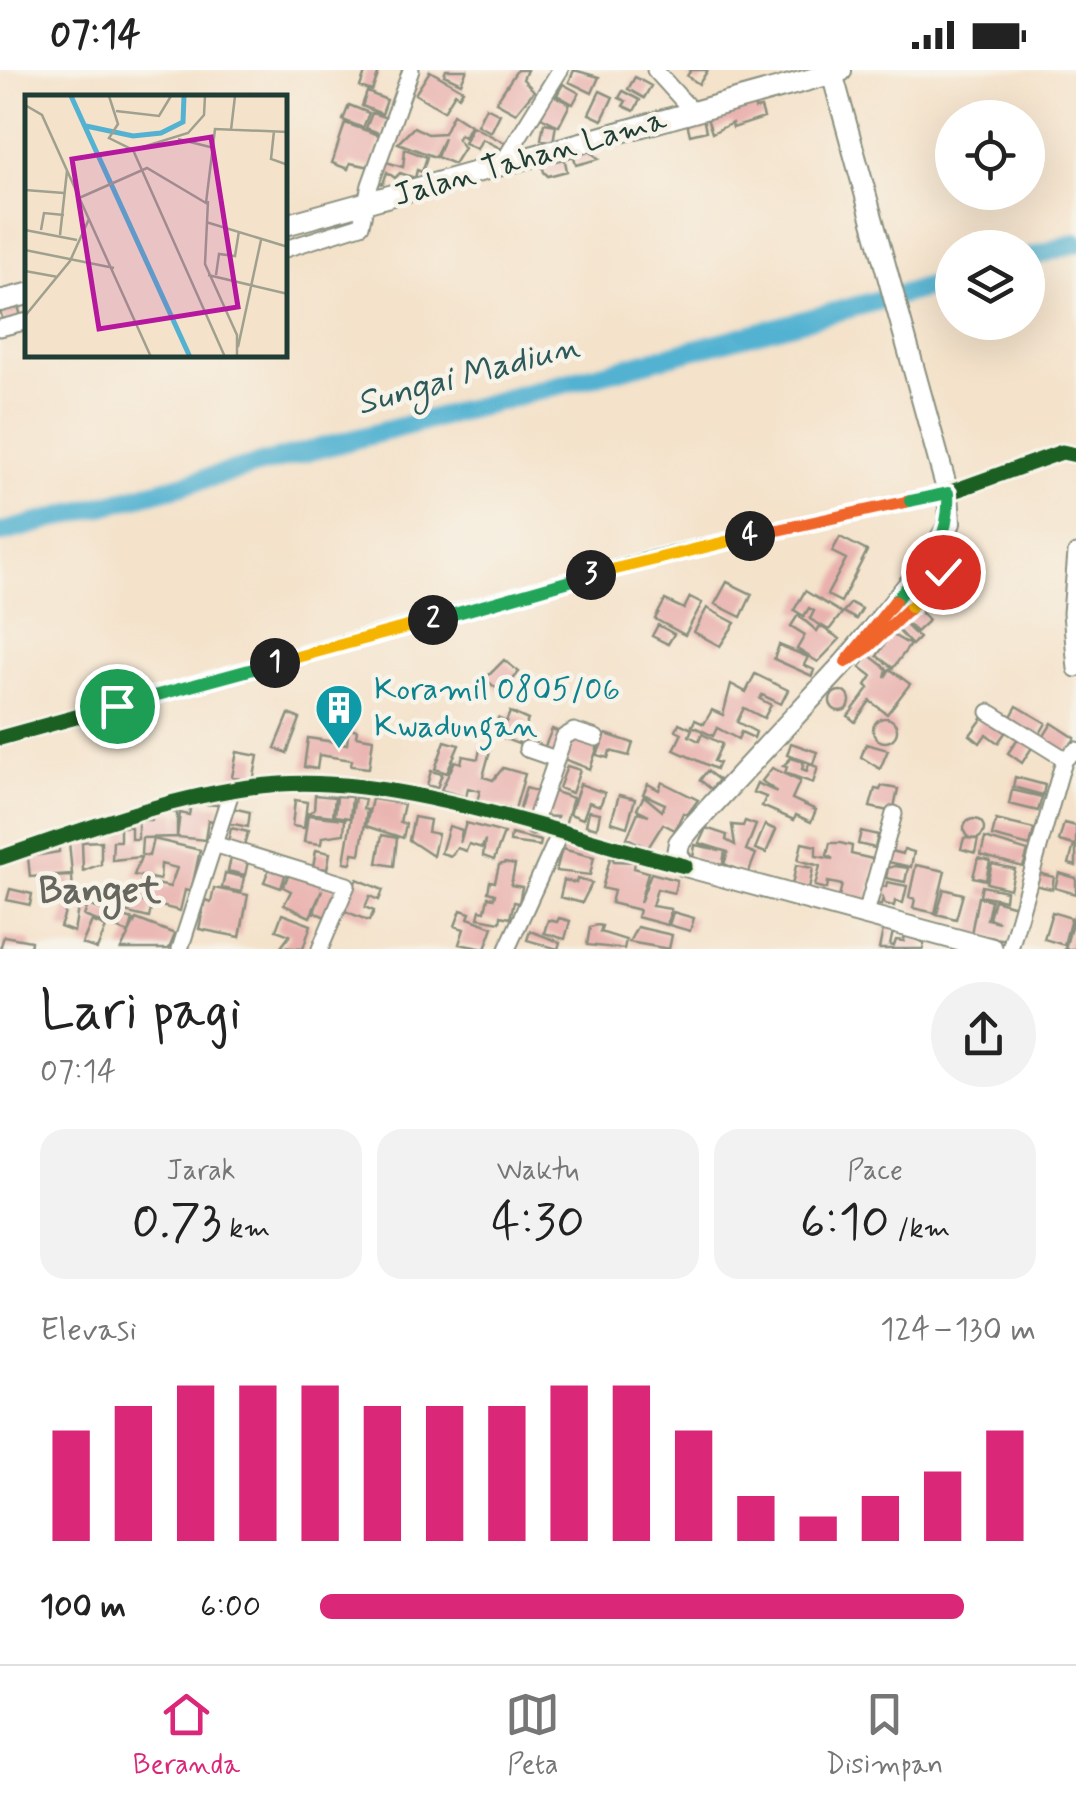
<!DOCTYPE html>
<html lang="id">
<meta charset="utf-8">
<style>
body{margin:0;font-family:Mynerve,sans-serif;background:#f2f2f2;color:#222;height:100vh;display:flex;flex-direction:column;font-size:38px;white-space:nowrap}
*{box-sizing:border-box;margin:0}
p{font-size:32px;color:#767676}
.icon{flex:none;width:55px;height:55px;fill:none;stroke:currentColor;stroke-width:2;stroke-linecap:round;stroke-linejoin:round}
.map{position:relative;height:879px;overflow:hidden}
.side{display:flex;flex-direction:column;background:#fff;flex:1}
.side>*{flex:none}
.tools{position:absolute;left:935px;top:30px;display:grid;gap:20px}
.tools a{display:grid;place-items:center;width:110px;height:110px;border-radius:50%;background:#fff;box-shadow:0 10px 40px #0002;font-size:50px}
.pin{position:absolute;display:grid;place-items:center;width:85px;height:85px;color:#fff;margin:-42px;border:5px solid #fff;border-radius:50%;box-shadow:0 2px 10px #0007}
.km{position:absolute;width:50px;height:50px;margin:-25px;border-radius:50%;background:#222;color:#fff;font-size:28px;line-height:50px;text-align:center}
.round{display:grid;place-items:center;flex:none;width:105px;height:105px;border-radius:52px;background:#f2f2f2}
.headline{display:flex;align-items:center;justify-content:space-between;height:170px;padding:0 40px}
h1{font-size:55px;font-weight:600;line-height:75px}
.figures{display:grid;grid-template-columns:repeat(3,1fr);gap:15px;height:170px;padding:10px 40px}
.figures div{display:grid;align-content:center;border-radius:25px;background:#f2f2f2;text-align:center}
.figures b{font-size:50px;font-weight:600}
.figures small{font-size:28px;font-weight:400}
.figures p{font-size:28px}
.chart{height:280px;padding:20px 40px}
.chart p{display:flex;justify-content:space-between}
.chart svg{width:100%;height:180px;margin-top:10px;stroke:#db2777;stroke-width:6}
ul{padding:0 40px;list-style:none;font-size:32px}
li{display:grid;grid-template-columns:160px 120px 1fr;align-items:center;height:75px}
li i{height:25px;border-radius:12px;background:#db2777}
.status{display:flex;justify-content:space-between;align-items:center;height:70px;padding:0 50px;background:#fff;direction:ltr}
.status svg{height:28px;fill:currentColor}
.menu{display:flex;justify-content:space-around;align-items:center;height:140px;border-top:2px solid #e0e0e0;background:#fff;font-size:28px;color:#767676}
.menu a{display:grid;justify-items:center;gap:5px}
.menu .active{color:#db2777}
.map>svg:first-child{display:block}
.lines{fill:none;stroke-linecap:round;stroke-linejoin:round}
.river{stroke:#53b2d1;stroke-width:20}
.building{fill:#e9b1ae}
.minor-casing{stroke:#8a907f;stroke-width:19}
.major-casing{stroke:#8a907f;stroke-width:24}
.minor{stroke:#fff;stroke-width:15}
.major{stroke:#fff;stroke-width:20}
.cycleway-casing{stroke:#f7f3e8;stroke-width:21}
.cycleway{stroke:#1b5e20;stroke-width:15}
.split-1-casing{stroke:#fff;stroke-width:20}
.split-2-casing{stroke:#fff;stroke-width:20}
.split-3-casing{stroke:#fff;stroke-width:20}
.split-4-casing{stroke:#fff;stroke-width:20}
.split-5-casing{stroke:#fff;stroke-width:20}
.split-6-casing{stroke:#fff;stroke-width:20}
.split-7-casing{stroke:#fff;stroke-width:20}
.split-8-casing{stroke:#fff;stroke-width:20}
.split-1{stroke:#22a559;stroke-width:12}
.split-2{stroke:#f5b400;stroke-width:12}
.split-3{stroke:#22a559;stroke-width:12}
.split-4{stroke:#f5b400;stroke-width:12}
.split-5{stroke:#f0652b;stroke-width:12}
.split-6{stroke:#22a559;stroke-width:12}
.split-7{stroke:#f0652b;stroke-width:12}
.split-8{stroke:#f5b400;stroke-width:12}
.labels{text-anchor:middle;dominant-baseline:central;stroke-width:9;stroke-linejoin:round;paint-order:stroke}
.street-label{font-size:32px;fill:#1f3d34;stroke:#f7f3e8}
.culture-label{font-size:32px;fill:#0d838f;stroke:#f7f3e8;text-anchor:start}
.water-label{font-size:35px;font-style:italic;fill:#2c5a5b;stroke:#f7f3e8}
.quarter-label{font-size:38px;font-weight:bold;fill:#66665f;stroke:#f7f3e8}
.inset-river{fill:none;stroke:#53b2d1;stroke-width:5}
.inset-road{fill:none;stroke:#9fa08e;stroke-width:2.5}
.view{fill:#b5179e;fill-opacity:0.15;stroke:#b5179e;stroke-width:5}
.inset-edge{fill:none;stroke:#1f3d34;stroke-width:5}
</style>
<div class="status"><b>07:14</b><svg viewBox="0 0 49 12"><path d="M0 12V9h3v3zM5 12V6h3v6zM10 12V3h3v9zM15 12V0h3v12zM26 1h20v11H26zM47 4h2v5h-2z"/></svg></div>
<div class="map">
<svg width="1076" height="879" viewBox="0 0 1076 879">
<rect width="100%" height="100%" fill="#f7f3e8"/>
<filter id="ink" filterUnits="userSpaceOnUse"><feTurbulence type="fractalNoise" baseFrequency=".01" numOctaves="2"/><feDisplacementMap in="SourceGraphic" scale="20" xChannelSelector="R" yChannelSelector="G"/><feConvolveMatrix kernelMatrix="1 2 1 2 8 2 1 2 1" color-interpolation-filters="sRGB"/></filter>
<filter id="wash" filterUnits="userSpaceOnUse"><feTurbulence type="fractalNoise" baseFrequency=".0048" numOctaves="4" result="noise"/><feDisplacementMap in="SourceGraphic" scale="40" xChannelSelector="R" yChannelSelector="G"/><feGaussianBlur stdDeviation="2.25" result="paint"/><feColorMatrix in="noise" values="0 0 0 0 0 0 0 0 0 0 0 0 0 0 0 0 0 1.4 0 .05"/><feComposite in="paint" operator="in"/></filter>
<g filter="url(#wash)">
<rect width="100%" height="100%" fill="#f4e2ca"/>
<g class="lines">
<path class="river" d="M1028,188L1076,173
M0,463L952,211"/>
</g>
<g id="blocks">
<path class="building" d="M366,0L379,2L372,21L360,17Z
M446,0H467L461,13L444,5Z
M517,0H527L523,9L534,21L516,43L496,32Z
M574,0L599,7L592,23L569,12Z
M691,0H708L699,14L687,6Z
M430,1L463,20L459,26L455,23L444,41L415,24Z
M635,7L651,16L644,28L628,19Z
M563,14L579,23L573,34L557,25Z
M600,21L613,27L602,50L589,44Z
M623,21L640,30L634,41L623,36L626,31L619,28Z
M367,22L387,30L382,44L362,36Z
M552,25L570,34L559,56L541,47Z
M754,34L755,39L761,38L764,48L733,58L732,53L712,63L707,48Z
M349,35L369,43L363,58L343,50Z
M486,37L500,44L491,62L477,55Z
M372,43L387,48L381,64L366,58Z
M453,44L470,55L464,67L460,64L457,69L464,78L454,94L437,87L444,68L435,87L398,73L414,57L428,64L444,63Z
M686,48H703L706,61L690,65Z
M345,53L382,66L371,97L350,93L348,99L332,93Z
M544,53L556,55L553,72L541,69Z
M472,56L505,73L502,79L482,69L477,79L464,73Z
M405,79L427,87L422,102L417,100L415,108L400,103L395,108L387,102L383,114L377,112L383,91L403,97Z
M589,80L599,89L576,95L573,84Z
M564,86L567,101L548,106L544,102L541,91Z
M18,235L21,247L3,252L0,240Z
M840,467L867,481L841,532L827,525L846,489L832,482Z
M949,500L967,515L958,526L940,512Z
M727,512L752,524L741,547L715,534Z
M805,521L842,543L829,560L810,549L814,541L809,538L804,546L794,540Z
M690,527L702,533L685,565L655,549L665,530L684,539Z
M851,533L862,539L856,549L843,542Z
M707,538L735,553L720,576L694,562Z
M918,539L929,550L916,562L905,551Z
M798,545L817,561L820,556L840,569L818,592L797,579L805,565L791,556Z
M902,551L919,568L912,575L895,557Z
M658,555L674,564L668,574L652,566Z
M891,564L910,575L893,598L877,586Z
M779,575L808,587L804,595L814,600L812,606L774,589Z
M869,585L887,599L885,607L890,599L910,614L887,644L870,631L855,652L848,646L869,618L866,615L872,606L860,597Z
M504,590L519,602L502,623L485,609Z
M755,604L788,620L781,634L762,625L760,629L771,635L764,648L744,638L737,652L756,662L754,668L741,662L738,669L717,658L713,666L692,656L695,650L704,654L712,640L723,645L731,614L746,622Z
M830 631a10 10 0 1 1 20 0a10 10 0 1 1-20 0Z
M1017,636L1046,653L1038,667L1009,650Z
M510,642L528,650L518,674L495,665L498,648L506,652Z
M289,644L300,649L287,683L275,678Z
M985,645L1007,660L998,673L986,664L980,673L970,665Z
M873 660a12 12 0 1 1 24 0a12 12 0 1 1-24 0Z
M679,653L692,659L689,666L699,671L702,664L722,674L714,691L719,693L716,699L674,680L682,663L676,660Z
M1052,653L1075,668L1065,684L1042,669Z
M349,658L357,660L356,666L373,669L369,698L351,696L352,690L319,685L317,699L304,697L308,668L347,674Z
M552,659L562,663L553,685L543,681Z
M606,664L633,673L629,686L610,681L608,688L597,685Z
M573,666L598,676L590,699L564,689Z
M1019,667L1033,676L1022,693L1008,683Z
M445,671L459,675L447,703L435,699Z
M791,673L817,682L813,694L787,685Z
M481,674L491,677L483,707L493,710L503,698L525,704L515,739L477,731L480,721L468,718L466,727L441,720L455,691L461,693L463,686L478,689Z
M866,674L888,680L880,699L861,687Z
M237,682L258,686L253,712L232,707Z
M791,688L804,692L802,699L807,701L809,694L818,697L813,713L785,703L787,697L783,696Z
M567,696L580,700L572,723L559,718Z
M772,698L800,711L792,729L816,740L811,752L796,745L794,750L762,736L766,727L753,722L757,713L777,722L762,711Z
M431,701L442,704L437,718L427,715Z
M707,701L719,710L711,719L700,710Z
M1015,707L1045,715L1043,725L1013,717Z
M662,712L698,730L687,745L683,743L675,760L663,754L648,778L627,768L638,742L649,745L637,739L644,726L662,741L665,734L643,724L648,714L659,720Z
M580,714L605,723L600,736L589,732L583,749L570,744Z
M882,716L898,719L893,742L870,737L875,719L880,720Z
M526,718L543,723L536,746L519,741Z
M549,720L573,728L565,755L555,751L557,747L541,746Z
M1012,720L1042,727L1038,741L1009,734Z
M315,725L335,727L333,746L308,743L314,740Z
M619,725L635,729L627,757L611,752Z
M337,726L352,727L350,748L335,746Z
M355,727L365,729L363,739L367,740L360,784L353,783L351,793L344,792Z
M372,729L404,734L400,752L406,754L403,768L366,756Z
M295,730L307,732L304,758L292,756Z
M191,734L221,735L218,752L208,750L205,770L177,767L180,743L189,745Z
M232,738L250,742L248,757L229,753Z
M161,740L177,743V767L142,768L141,784L149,786L153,769L200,780L191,822L185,820L180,841L142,831L152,835L149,848L120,841L132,819L145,822L148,812L170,817L177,798L161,794L160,810L134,805L141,787L112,790L113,771H120V757H131V769H138V750H152V745H161Z
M589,741L600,743L597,758L586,755Z
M308,745L345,749L344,764L322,767L321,774L304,772Z
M414,747L430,750L428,762L438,764L433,786L409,770Z
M964 759a10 10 0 1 1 20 0a10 10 0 1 1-20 0Z
M996,750L1034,759L1030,776L992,766Z
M745,751L756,755L746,780L756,784L748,804L724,794L728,782L699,773L706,758L727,765L726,770L735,775L732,755L743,756Z
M466,753L504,763L494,790L483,786L485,770L482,778L469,774L466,781L457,778L451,786L441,783L449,756L462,760L460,773Z
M1064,753L1076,756V796L1069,794L1074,775L1059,771Z
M765,755L776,760L766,783L755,779Z
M231,758L248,762L244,776L228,772Z
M861,761L878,765L875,778L858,774Z
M511,764L541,771L540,776L510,772Z
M382,765L397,768L394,796L377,793Z
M964,768L978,769L975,783L961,779Z
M985,768L1028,781L1023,797L981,785Z
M101,771V794L83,801L82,772Z
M59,772H69L72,804L30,807L28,787L59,782Z
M802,773L816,776V786L833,789L827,785L830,773H840L852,776L851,784L877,790L866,837L838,830L842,815L828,812L827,819L815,816L820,796L798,790Z
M695,775L725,781L722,799L693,788Z
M562,779L594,787L590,805L556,801Z
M904,779L914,782L911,797L884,791L887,780L903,784Z
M316,780L330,783L327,799L313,797Z
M232,784L249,787L245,805L228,801Z
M611,785L614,791L635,792L634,798L648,802L640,833L651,803L677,810L674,823L657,819L652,836L671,839L667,855L637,847L639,840L611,833L614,821L602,818Z
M978,788L990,791L986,810L973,807Z
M505,793L515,795L511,815L522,817L519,833L514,832L510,848L501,846L500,852L478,848L480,840L485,841L488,827L494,828L495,824L488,822L490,811L495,812L499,795Z
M992,794L1015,799L1010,819L987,813Z
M796,795L813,798L809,819L792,816Z
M916,795L945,801L935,843L913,838L915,829L909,827Z
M270,796L286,802L281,818L264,812Z
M895,796L908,798L905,812L886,808L888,798Z
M291,800L342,820L330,849L314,842L322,820L310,847L284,835L291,821L283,817Z
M225,803L244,807L241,822L222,818Z
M1037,803L1054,807L1052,819L1034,815Z
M1059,803L1076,808V824L1055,818Z
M72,806L73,824L48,825L47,807Z
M357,809L383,820L379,830L370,826L365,837L374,841L369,851L340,839Z
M577,809L592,813L582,833L560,827L564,810L576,813Z
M887,812L907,816L903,833L895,831L894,836L885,834L883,828L881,835L872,833L877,815L886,817Z
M982,816L1006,821L1005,830L980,825Z
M214,818L248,825L240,867L199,859L205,830L211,832Z
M10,819L32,824L30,835L7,830Z
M944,819L963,824L956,849L937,844Z
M978,827L991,830L987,849L999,852L989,848L994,830L1016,836L1007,870L971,864Z
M70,829L79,832L74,862L60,857Z
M88,835L133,850L129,863L84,846Z
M461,840L470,843L468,848L493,857L485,879L459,874L464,859L455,856Z
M673,842L694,848L690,861L669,855Z
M1052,842L1071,848L1064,875L1044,869Z
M1075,843L1076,879H1065Z
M282,844L311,855L303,879L281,877L290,865L276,860Z
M559,848L570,851L565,869L544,863L548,850L557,852Z
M136,849L175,864L169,879H121Z
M92,851L106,857L97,879L82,874Z
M597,855L602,856L600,862L626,870L624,879L587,875L590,857Z
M884,855L894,857L890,875L894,876L896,870L904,871L905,864L924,873L923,879H879Z
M637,857L672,865L669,879L629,872Z
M530,861L560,872L558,879L527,870Z
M4,866L31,871L30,879H0Z"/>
</g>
</g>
<g filter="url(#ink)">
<use href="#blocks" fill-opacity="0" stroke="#8a907f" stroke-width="2.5"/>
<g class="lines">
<g class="minor-casing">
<path id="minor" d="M655,0L693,42
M500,97L560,0
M285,179L361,155L370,115L411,0
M0,258L28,251
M1076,483L1071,543L1076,599
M862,581L943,502
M989,642L1065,689
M0,668L655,487L948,423L1062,382L1076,385
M527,679L556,689
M533,757L564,667L574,661L596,668
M217,775L347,815L320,879
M0,788C89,758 187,720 281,714C406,706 562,766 685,796
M866,843L894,744
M180,879L231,722
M507,879L559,765
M1010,879L1060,704L1065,689L1076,680"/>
</g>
<g class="major-casing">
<path id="major" d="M832,3L948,423L950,453L925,495L846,591L690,759L679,773L677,784L685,796L992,879
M285,155L841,1
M0,231L28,224"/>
</g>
<use href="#minor" class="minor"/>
<use href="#major" class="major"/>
<g class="cycleway-casing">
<path id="cycleway" d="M0,668L655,487L948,423L1062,382L1076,385
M0,788C89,758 187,720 281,714C406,706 562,766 685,796"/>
</g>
<use href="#cycleway" class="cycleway"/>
</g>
</g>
<g class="lines" filter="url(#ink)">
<g class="split-1-casing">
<path id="split-1" d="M117,636L275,593"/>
</g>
<g class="split-2-casing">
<path id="split-2" d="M275,593L433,550"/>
</g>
<g class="split-3-casing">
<path id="split-3" d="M433,550L591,505"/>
</g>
<g class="split-4-casing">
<path id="split-4" d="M591,505L750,466"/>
</g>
<g class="split-5-casing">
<path id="split-5" d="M750,466L910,431"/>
</g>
<g class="split-6-casing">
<path id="split-6" d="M895,531C926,494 951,473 948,423L910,431"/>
</g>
<g class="split-7-casing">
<path id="split-7" d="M895,531L846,592L867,578L911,537"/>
</g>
<g class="split-8-casing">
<path id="split-8" d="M911,537L943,502"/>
</g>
<use href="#split-1" class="split-1"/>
<use href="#split-2" class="split-2"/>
<use href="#split-3" class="split-3"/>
<use href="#split-4" class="split-4"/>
<use href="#split-5" class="split-5"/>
<use href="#split-6" class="split-6"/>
<use href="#split-7" class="split-7"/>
<use href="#split-8" class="split-8"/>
</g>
<defs>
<g id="building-pin" transform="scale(2.5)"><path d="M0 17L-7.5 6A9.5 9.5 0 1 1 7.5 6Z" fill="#0f9aa8" stroke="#f7f3e8"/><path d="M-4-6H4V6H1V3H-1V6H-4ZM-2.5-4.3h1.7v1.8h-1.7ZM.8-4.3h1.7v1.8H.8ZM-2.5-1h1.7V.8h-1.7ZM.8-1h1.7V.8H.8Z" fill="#fff"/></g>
</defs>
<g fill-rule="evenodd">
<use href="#building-pin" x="339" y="638"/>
</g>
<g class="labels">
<g class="street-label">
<text transform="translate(530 88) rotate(-16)">Jalan Tahan Lama</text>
</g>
<g class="culture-label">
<text x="374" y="620">Koramil 0805/06<tspan x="374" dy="37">Kwadungan</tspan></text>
</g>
<g class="water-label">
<text transform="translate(468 305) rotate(-15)">Sungai Madiun</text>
</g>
<g class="quarter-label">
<text x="100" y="821">Banget</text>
</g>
</g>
<g transform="translate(25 25)">
<rect width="262" height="262" fill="#f4e2ca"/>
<path class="inset-river" d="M46,1L165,262M61,31L108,41L136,38L158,27L159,1"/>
<path class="inset-road" d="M84,1L93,29L84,43L108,55L200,262M0,10L17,20L126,262M91,16L134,21L146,1M206,35L210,1M249,36L246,64L263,70M153,44L189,53M108,55L163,38L179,20L180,1M0,95L39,98M54,103L122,73L181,108L190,34L263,37M183,106L180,169L212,240V262M181,127L263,152M0,135L52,145M16,135L19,118L39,120M35,140L42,76M0,155L89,173M0,176L33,182M183,180L263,199M191,180L194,159L210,161L214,136M0,221L45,166L64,124M213,252L236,145"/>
<path class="view" d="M186,42L213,212L74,234L47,64Z"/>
<rect width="262" height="262" class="inset-edge"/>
</g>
</svg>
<div class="tools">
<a><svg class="icon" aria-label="locate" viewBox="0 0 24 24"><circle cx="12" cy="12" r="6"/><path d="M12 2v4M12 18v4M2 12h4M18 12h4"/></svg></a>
<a><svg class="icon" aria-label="layers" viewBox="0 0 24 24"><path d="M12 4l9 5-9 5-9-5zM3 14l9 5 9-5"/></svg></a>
</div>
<div class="pin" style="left:117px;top:636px;background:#1e9e55"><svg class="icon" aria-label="arrive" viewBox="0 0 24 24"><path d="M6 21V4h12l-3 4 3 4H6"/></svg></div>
<div class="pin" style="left:943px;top:502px;background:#d93025"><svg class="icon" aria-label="check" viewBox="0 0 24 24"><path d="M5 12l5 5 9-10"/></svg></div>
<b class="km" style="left:275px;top:593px">1</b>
<b class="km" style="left:433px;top:550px">2</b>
<b class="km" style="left:591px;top:505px">3</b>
<b class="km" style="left:750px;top:466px">4</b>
</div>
<section class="side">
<div class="headline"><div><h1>Lari pagi</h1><p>07:14</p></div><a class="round"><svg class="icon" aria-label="share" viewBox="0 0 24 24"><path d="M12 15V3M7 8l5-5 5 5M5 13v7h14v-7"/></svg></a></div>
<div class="figures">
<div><p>Jarak</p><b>0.73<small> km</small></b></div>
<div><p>Waktu</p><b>4:30</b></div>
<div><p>Pace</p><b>6:10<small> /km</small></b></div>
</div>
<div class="chart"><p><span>Elevasi</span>124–130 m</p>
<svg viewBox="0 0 160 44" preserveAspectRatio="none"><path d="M5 44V17M15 44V11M25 44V6M35 44V6M45 44V6M55 44V11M65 44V11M75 44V11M85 44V6M95 44V6M105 44V17M115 44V33M125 44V38M135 44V33M145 44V27M155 44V17"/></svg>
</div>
<ul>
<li><b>100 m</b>6:00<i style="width:90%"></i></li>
</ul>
</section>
<nav class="menu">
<a class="active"><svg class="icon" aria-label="home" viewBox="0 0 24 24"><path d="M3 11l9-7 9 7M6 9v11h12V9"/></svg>Beranda</a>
<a><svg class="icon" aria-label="map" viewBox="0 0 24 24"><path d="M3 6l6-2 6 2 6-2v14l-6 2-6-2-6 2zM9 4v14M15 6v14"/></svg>Peta</a>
<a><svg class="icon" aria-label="saved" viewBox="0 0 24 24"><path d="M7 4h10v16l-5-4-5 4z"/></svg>Disimpan</a>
</nav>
